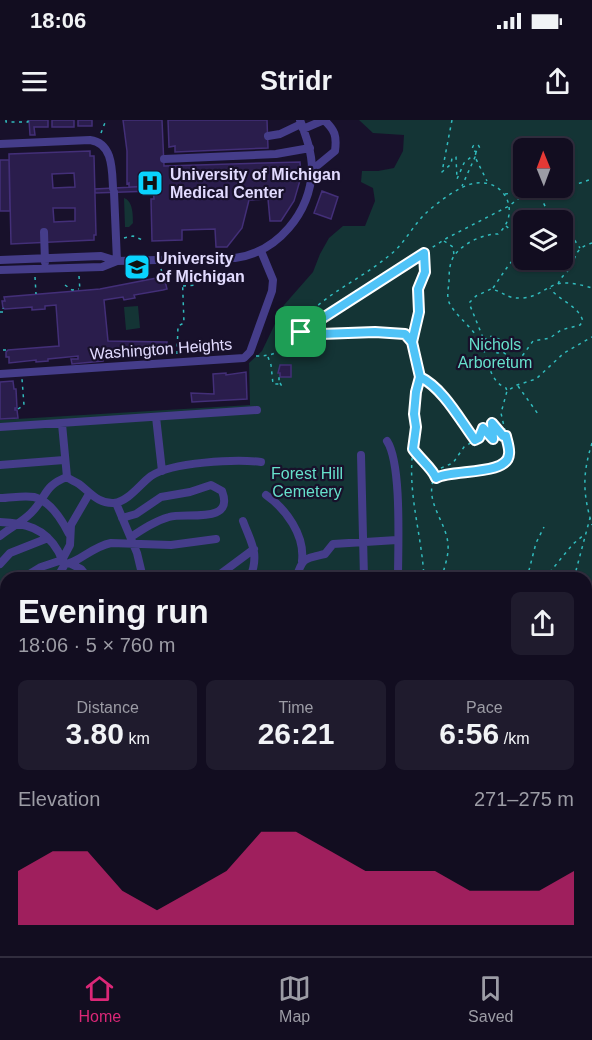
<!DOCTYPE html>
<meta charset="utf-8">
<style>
body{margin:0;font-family:Helvetica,sans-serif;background:#1f1b2d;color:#f1f3f6;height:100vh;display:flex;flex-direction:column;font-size:22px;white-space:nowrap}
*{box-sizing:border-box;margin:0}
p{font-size:20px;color:#9c9ca5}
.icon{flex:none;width:33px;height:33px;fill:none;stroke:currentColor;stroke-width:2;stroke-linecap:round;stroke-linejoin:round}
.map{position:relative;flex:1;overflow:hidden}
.side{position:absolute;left:0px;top:452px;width:592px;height:386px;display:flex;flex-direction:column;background:#120d20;border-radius:18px 18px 0 0;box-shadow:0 2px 4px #0004,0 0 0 2px #312d3e}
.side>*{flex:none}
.needle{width:39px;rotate:359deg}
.tools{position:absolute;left:513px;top:18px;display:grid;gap:12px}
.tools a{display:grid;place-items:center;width:60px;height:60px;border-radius:9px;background:#120d20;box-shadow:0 2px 4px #0004,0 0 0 2px #312d3e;font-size:30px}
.pin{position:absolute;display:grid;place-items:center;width:51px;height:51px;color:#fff;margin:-26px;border-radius:12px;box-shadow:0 3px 9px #0006}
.round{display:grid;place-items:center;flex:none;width:63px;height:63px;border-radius:9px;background:#1f1b2d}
.head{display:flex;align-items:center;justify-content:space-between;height:102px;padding:0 18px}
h1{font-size:33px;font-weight:700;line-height:45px}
.metrics{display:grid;grid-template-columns:repeat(3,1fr);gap:9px;height:102px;padding:6px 18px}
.metrics div{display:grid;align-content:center;border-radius:9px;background:#1f1b2d;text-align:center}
.metrics b{font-size:30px;font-weight:700}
.metrics small{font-size:16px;font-weight:400}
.metrics p{font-size:16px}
.chart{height:168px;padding:12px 18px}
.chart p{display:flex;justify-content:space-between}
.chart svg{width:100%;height:108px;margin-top:6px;fill:#db2777;opacity:.7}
.status{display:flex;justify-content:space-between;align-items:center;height:42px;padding:0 30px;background:#120d20;direction:ltr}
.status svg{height:16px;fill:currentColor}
header{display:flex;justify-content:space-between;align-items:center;height:78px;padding:0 18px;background:#120d20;font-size:27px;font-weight:700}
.dock{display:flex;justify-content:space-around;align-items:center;height:84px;border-top:2px solid #312d3e;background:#120d20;font-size:16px;color:#9c9ca5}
.dock a{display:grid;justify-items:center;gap:3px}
.dock .active{color:#db2777}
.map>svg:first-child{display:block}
.green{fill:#143435;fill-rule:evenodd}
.building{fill:#2a1d4c;stroke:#432f78;stroke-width:1.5;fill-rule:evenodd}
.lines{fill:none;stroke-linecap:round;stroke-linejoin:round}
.path{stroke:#31bbbd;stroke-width:1.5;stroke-dasharray:3 4.5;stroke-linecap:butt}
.minor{stroke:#453d8a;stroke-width:8}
.major{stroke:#d063fe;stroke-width:10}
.route-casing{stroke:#fff;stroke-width:12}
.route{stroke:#4fc3f7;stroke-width:8}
.labels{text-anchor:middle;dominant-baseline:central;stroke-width:4.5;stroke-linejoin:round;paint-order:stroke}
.poi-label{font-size:16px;font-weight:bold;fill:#e2dbff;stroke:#18112b;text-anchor:start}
.park-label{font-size:16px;fill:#66e0cb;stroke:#18112b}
.street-label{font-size:16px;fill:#e2dbff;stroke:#18112b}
</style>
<div class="status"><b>18:06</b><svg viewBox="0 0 49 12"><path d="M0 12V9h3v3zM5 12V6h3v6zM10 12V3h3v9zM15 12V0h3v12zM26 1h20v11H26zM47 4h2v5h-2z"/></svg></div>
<header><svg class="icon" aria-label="menu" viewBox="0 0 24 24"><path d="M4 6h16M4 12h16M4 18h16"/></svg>Stridr<svg class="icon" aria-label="share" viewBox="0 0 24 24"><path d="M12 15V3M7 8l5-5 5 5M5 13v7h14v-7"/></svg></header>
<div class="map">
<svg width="592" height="836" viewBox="0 0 592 836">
<rect width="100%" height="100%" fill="#18112b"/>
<path class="green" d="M359,0H592V535H587L586,458H6V652L0,650V300L250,285L249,243L262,231L284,185L313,152L320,134L329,118L343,106H365L375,81L373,68L361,62L362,51H378L394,48L403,31L404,15L373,13ZM524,28H562V68H524ZM524,100H562V140H524Z
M124,78C133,81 133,95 133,103L129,107H125Z
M138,186L140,208L126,210L124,187Z
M24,831H63V836H22Z"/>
<path class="building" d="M29,0H48V7H34L35,15H30Z
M52,0H74V7H52Z
M78,0H92V6H78Z
M123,0H162L164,46L300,42L301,57L294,81L281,101H270L268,79L249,80L242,108L227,127H216L215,109L182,110V120L152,121L151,79H154L153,66L129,67V63L127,64V31Z
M168,0H267L268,28L175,32V26L169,27Z
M90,31V36H94L96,115H94V120L11,124L9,34ZM74,53L75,67L53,68L52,54ZM53,88H75V101L54,102Z
M0,40H9L10,91H0Z
M153,66V71L95,73V69Z
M322,71L338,77L331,99L314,93Z
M162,157V161H165L167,169L163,170L134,175L135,178L124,180L123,177L104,180L108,221L167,222L165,234H138V237H126V234L96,235V237H103V241L72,244L71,239H78V236L48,239V241L36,242V240L9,243V237H6V232L8,230L59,226L56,185L45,186V189L32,190V187L5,189L3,188L2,181H5L4,177L100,169Z
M280,245H291V257H280V253H278Z
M246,252L247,279L192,282L191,273L214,274L213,254L226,253V255Z
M13,261L14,269H16L17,288H15V290H17L18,298L0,299V262Z
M588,593L592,595V605L588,614L586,597Z
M0,677L5,678L3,684L5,685L4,689L0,686Z
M3,709L6,710V719L0,717Z
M2,789L6,790V799L0,797Z
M0,805L6,807L3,814L0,813Z
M105,831H118L123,833L121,836H109L104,834Z
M152,831H162L165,832L164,836H151Z
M293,831H306L307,836H293Z
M366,831L377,833V836H365Z
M402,831H424L425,835L432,836H402Z"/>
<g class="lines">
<path class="path" d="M6,0V2H28V0
M452,0L442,52L451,44L452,38L456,37L457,59L464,43L471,37H475L462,66
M101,13L106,0
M472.5 28a3.5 3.5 0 1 1 7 0a3.5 3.5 0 1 1-7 0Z
M476,32L475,37L487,61
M537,70L548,92L567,100L572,108L573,118L580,128
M505,74L545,69L565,68L592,59
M506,106L512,111L514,118L517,119L522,116L524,118
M124,118L133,116L145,121
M444,121L453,127L454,135
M161,149L164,161
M79,156L80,171
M35,157L36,174
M558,164C561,156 566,154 570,148C577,135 575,128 592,123
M65,165L72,170L79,169
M183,166L198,165
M493,168C503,154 510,140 524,130
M0,192H4L3,188
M302,212C329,219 363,211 391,213C398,214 408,217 414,211C424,200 416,182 418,170C420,154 428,155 424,134
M405,215L413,222L420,257L416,272L414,294L416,307L413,329L423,343L434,351L436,358
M289,219C313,177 356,164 391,134C404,124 412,107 424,95C433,86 449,74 461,68C500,48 525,90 498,114C483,114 463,123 454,136C449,143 449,155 449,163C448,170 446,179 451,186C460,200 475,209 482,226C489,241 489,261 506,268L507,271
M484,220L490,216L499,219L497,233L503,232L513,240L523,235L533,221L550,218L561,210L580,205L583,201C577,184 559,181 550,168
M413,222V212
M482,224L484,220L469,183L476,176L491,169C505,172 505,179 523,178C536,177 543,170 554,165C565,160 581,165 592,168
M3,230H7V232
M177,234L178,206L184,203L182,149
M256,236C272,236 281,233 289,219L447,118L509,86L526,73
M268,237L271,245L273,264H279V253
M421,257C443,268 460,300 474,319
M280,263L283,268
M518,266L538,294
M18,289L24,285L22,259
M592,323C582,355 583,374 592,405
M413,330C407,373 422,415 424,458
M434,351L453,343L464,327L479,318L483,308L493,319L492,303L503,316H505
M442,458C444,447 449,436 448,425C447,403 426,384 433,361C452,346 482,354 504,345L510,333L501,293L507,271L517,265L536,259L564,233L592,217
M527,458L536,423L544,407
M545,458L573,424L585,414
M566,458L573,454
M574,458L590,398
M586,515L592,513
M23,832L33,836"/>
<path class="minor" d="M303,9L324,0
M268,16L280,14L301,4
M0,24L90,20C113,23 112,50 113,68
M164,39L276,34L310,28
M312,50L335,31C337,16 335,10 324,0
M114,72L117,141
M44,112L45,142
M0,140L101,136L117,141L235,138C278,132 310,93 312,50C312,32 306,16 300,0
M0,150L102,147L117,141
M0,254L244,238L250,232L272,171L273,160L261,131
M156,297L162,351
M62,304L67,357C70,360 75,361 79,364C90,372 98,384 114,383C129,381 140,364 151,356C172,342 236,339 261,342
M0,307L257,290
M387,321C402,344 398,426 398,458
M361,335L364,458
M0,345L64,340
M266,375C286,389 305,415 302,441
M0,378C11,378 23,375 34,377C50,381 62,400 69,414
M116,383L137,433L143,458
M122,398L136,394L161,377L190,372L211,365L222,371C235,405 185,392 169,397C155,401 143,409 131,417
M243,401C251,423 260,433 250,458
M0,402C25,403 45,408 58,431C61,436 61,440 65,444C79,443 91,427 111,423L171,425L216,419
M0,416C10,408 22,402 31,393C47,377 43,366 67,357
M0,444L10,433L48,418
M71,444L81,449L88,458
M23,458L41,447L62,440L70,425L71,405L89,374
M57,458L65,444
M215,458L254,429
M296,458C303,437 304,439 325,434L333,424L397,420
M0,499L6,484
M0,516L6,520
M0,572L6,581
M0,606L6,593
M0,618H6
M586,640L592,627
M332,831V836
M13,836L15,831
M136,836L138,831
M487,836L488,831"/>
<path class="major" d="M0,661L6,663
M586,830L592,831"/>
</g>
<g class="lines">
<g class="route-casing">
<path id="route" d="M301,212L321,214L375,212L405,214L412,222L420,257L416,272L414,294L416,307L413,329C420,339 433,349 436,358C452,349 508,356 509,334C510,329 507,321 506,316H503L492,303L493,319L483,308L479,318L475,320C460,300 443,268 420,257L412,222L419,192L418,169L425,152L424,133L301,212"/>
</g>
<use href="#route" class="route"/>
</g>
<defs>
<g id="hospital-square" transform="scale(1.35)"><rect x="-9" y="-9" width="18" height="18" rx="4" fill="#09d3fe" stroke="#18112b"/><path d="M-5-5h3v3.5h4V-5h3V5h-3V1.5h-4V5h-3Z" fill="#111"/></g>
<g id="university-square" transform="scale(1.35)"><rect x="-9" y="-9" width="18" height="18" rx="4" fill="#09d3fe" stroke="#18112b"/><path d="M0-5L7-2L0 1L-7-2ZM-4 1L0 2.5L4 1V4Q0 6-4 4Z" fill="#111"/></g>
</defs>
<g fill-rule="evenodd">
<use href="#hospital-square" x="150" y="63"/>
<use href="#university-square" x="137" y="147"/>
</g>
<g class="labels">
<g class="poi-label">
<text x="170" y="54">University of Michigan<tspan x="170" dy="18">Medical Center</tspan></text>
<text x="156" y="138">University<tspan x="156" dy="18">of Michigan</tspan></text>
</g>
<g class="park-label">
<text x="495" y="224">Nichols<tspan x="495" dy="18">Arboretum</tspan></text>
<text x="307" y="353">Forest Hill<tspan x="307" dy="18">Cemetery</tspan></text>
</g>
<g class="street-label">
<text transform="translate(161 229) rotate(-4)">Washington Heights</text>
</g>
</g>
</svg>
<div class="tools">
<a><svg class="needle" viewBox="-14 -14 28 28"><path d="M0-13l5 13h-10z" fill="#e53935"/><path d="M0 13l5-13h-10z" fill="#9c9ca5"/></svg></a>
<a><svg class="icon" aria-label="layers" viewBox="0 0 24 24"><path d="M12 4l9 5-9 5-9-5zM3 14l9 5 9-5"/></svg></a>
</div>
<div class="pin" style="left:301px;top:212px;background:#1e9e55"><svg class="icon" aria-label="arrive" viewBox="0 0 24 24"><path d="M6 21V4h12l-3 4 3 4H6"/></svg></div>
<section class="side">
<div class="head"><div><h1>Evening run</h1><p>18:06 · 5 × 760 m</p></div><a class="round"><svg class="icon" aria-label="share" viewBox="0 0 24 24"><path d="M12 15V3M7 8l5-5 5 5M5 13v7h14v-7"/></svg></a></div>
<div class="metrics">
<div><p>Distance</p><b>3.80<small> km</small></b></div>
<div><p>Time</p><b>26:21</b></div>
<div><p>Pace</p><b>6:56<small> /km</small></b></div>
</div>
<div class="chart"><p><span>Elevation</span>271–275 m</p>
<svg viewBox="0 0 160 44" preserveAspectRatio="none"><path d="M0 44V22L10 14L20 14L30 30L40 38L50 30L60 22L70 6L80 6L90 14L100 22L110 22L120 22L130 30L140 30L150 30L160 22V44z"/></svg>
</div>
</section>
</div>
<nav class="dock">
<a class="active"><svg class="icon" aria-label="home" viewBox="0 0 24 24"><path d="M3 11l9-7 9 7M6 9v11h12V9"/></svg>Home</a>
<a><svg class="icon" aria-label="map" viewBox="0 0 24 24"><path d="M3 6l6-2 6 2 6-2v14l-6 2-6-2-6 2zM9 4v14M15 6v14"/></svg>Map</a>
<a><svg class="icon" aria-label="saved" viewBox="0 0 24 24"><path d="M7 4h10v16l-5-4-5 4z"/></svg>Saved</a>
</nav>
